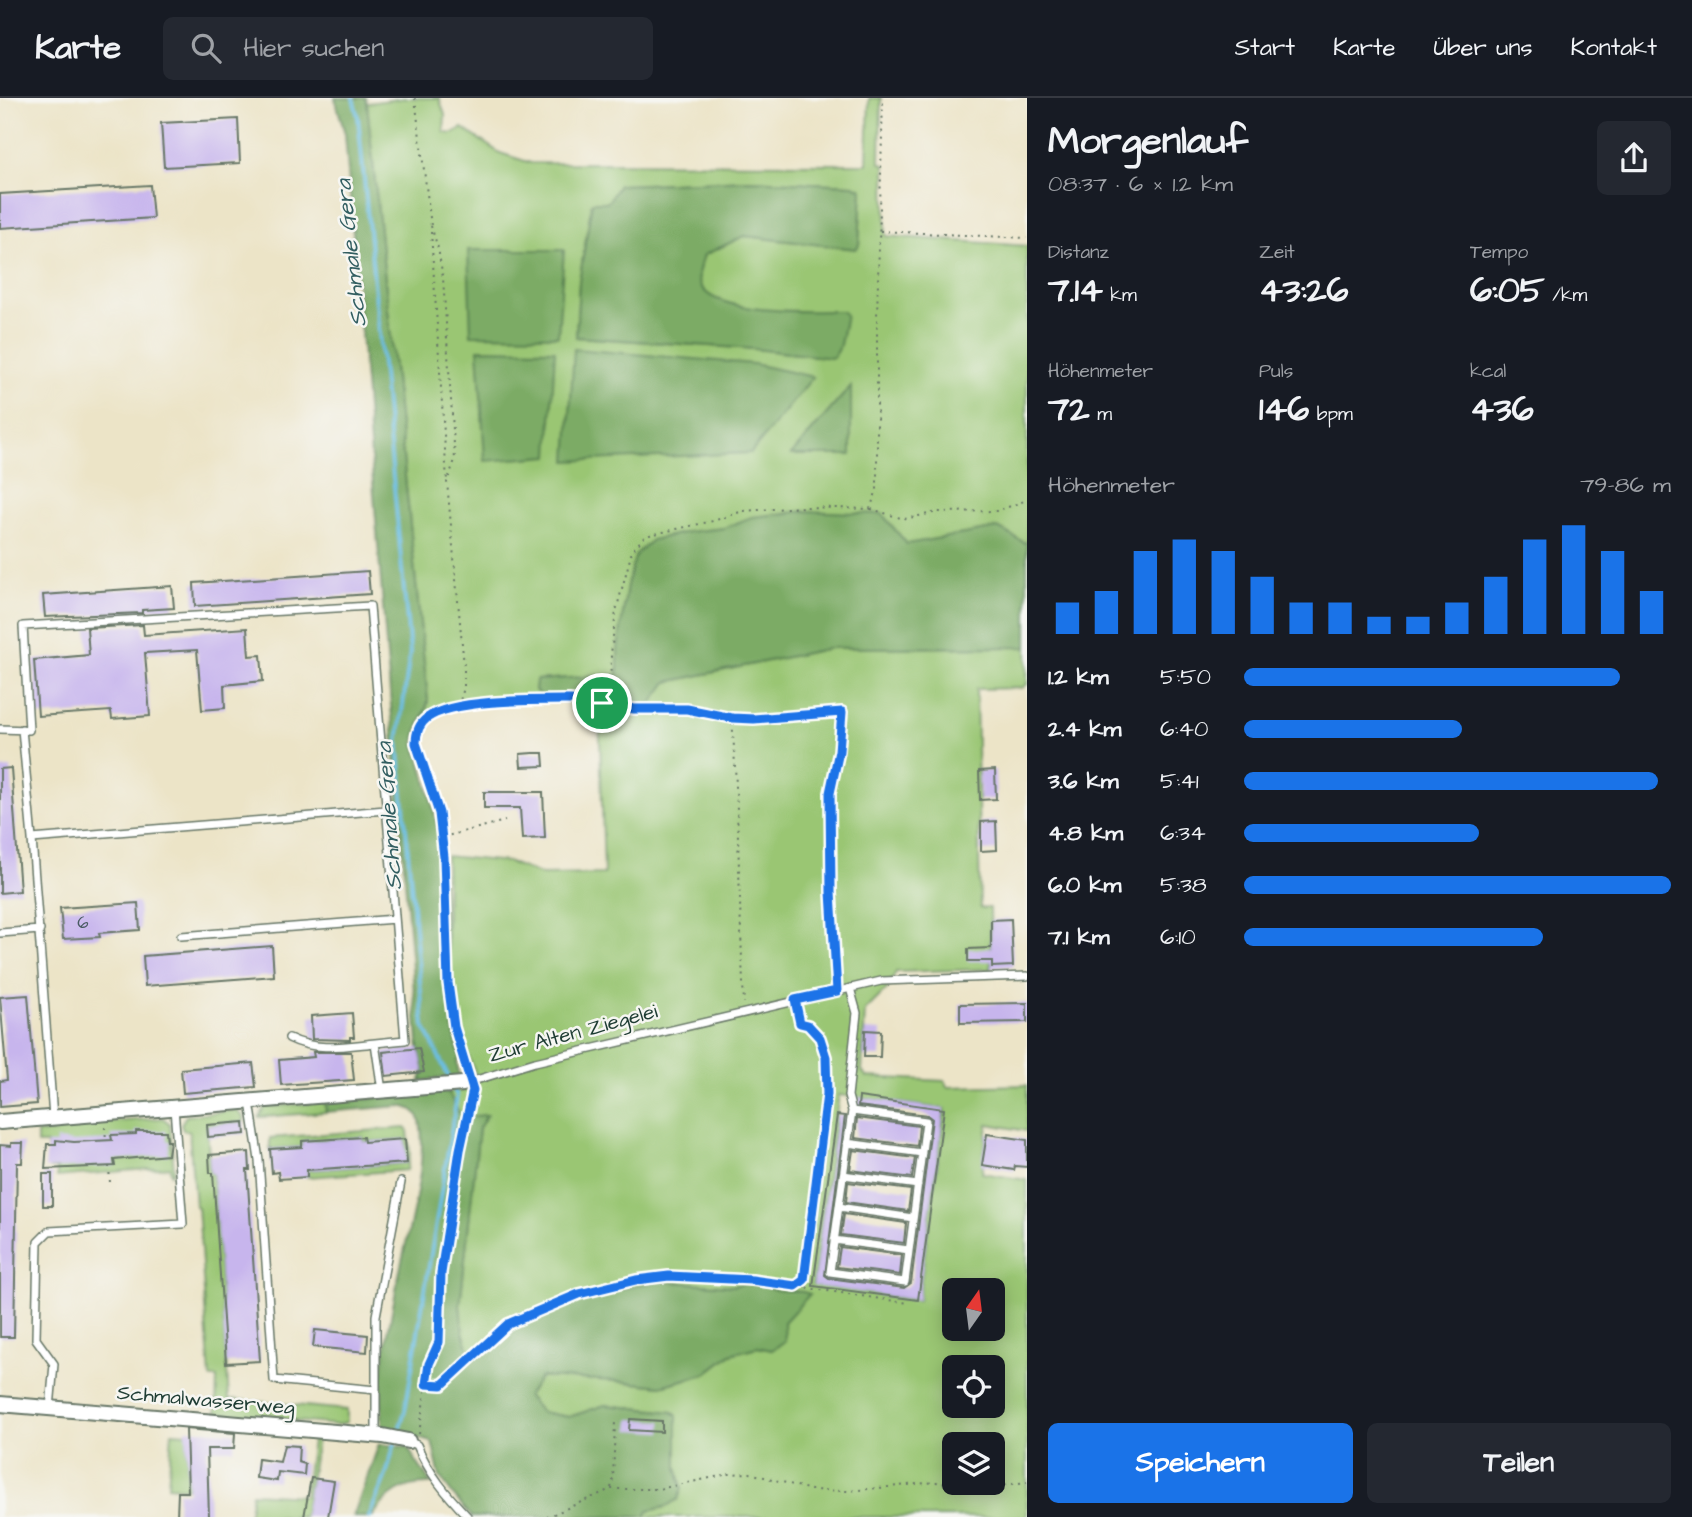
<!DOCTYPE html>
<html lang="de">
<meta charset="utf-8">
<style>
body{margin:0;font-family:"Architects Daughter",sans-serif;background:#242831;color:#f1f3f6;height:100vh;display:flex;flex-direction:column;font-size:26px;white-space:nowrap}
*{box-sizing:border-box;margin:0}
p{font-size:23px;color:#9ea1a6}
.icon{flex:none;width:38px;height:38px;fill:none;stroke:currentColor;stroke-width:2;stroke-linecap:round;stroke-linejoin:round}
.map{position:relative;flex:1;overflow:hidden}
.details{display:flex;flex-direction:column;background:#171b24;width:665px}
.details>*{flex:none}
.needle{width:46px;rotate:14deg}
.buttons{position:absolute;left:942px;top:1180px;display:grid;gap:14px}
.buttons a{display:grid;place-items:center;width:63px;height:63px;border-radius:10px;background:#171b24;box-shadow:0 4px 18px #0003;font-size:35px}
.pin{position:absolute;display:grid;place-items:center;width:60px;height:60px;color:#fff;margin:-30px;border:4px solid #fff;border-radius:50%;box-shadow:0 2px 7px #0007}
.round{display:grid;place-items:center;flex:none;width:74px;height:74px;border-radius:10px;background:#242831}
.head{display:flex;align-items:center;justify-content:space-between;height:119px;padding:0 21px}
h1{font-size:38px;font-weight:700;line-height:52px}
.stats{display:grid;grid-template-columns:repeat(3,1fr);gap:10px;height:119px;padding:7px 21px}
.stats div{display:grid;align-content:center}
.stats b{font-size:35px;font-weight:700}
.stats small{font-size:19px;font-weight:400}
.stats p{font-size:19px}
.chart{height:196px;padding:14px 21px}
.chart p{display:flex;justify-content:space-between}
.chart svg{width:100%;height:126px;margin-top:7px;stroke:#1a73e8;stroke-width:6}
.button{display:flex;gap:14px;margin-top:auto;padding:14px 21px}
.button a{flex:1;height:80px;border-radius:10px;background:#1a73e8;color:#fff;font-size:28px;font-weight:700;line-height:80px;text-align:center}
.button a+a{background:#242831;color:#f1f3f6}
ul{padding:0 21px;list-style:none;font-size:23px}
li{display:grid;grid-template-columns:112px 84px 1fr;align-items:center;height:52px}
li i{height:18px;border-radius:9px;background:#1a73e8}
header{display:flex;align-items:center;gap:42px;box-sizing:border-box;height:98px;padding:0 35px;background:#171b24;border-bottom:2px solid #363941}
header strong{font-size:33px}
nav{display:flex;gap:38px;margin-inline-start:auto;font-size:24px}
.search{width:490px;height:63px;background:#242831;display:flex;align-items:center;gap:18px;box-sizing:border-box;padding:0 24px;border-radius:10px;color:#9ea1a6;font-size:26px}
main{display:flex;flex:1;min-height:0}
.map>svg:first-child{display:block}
.green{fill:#9ac673;stroke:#5c8254;stroke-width:2;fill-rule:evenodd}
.forest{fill:#7bab65;stroke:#4d744c;stroke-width:2}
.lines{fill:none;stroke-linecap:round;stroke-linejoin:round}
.stream{stroke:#6abfe7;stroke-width:3.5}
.building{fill:#c7b5ed}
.lane-casing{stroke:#677767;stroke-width:10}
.street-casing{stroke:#677767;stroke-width:18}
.path{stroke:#677767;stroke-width:2;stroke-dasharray:2 5;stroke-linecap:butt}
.lane{stroke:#fff;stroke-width:7}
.street{stroke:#fff;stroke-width:14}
.route-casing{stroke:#fff;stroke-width:14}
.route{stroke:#1a73e8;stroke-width:9}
.labels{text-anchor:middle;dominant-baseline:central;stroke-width:5;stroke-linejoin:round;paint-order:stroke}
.number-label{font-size:18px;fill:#495b62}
.street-label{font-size:21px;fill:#1f3d34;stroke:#f6f6f2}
.water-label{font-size:23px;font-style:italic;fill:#325e61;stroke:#f6f6f2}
</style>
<header>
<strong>Karte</strong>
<div class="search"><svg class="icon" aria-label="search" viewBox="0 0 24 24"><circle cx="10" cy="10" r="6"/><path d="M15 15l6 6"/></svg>Hier suchen</div>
<nav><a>Start</a><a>Karte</a><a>Über uns</a><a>Kontakt</a></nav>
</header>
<main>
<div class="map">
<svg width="1027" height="1419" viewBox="0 0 1027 1419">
<rect width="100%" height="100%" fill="#f6f6f2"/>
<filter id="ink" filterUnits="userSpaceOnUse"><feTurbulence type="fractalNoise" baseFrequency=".0143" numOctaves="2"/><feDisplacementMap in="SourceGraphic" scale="14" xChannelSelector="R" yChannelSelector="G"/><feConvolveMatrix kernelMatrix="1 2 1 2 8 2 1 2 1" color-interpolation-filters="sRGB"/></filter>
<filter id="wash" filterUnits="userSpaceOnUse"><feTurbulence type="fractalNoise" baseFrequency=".00686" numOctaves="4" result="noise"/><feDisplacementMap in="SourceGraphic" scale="28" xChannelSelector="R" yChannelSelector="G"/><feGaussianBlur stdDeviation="1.57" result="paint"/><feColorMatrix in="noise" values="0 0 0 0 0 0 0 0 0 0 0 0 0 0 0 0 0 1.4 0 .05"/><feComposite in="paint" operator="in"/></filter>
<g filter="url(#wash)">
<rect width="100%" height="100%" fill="#ece4c7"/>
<path class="green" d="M405,0H439L445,17L444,34L451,36L462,30L500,55L531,65L867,66L869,0H881L880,65L885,66L886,138L1027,148V446L998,430L907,446L882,416L752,419L724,430L688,434L652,442L618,550V577L537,582L535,592L542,600C502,602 462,602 425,619L428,603L367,5ZM750,82L853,87L862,91L859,147L856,151L744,138L704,157C700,169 695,182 704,193C714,205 735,205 749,211C775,222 808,245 833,260L754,251L576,239L579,184L592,105H608L619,87Z
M1027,549V586L1022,590L976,591L980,810H990L991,871L896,874L888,890L865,913L862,973L867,979L945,983L947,989L1027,987V1033L988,1026L982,1075L1027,1082V1419H645L648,1413L665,1409L682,1391L677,1369L676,1318L673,1314L605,1307L569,1319L541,1314L527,1298L540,1279L617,1283L661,1288L705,1276L731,1256L757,1249L772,1252L784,1224L809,1196L789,1191L776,1192L761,1187L747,1185L732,1188L657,1183L509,1229L472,1262L463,1234L460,1208L479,1030L486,1017L466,1020L458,1016L448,994L466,992L478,986C475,966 460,947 456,926C444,872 448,814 446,758L508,764L542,777L604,776L599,605C637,612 643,618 667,584L831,550ZM839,997L945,1011L918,1202L813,1187ZM954,1192H992V1230H954ZM954,1269H992V1307H954ZM954,1346H992V1384H954Z
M325,1004L326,1014L259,1019L265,1009Z
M236,1012L244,1019V1024L207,1028L210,1075H213L229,1301L347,1312V1324L337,1327L216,1315L217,1280H210L198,1109L195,1108L189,1033L183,1032L181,1026L186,1018Z
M163,1020L170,1026L174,1073L171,1076L170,1069L57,1079V1071H50L47,1046H37V1035L56,1034L70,1027Z
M405,1030L408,1033L410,1056L407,1072L307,1079V1072L406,1065L405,1041L364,1044L363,1039L302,1043V1049L270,1051V1040Z
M172,1334L187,1335L188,1390L168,1388Z
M312,1342H317L304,1419H248L252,1395L304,1398Z"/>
<path class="forest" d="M335,0H366L367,5L428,603C425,618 416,629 415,644C426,682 438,719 441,758C447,827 442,894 460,960L457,963L459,978L420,983L424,974L418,944C392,642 370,339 345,36Z
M750,82L853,87L862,91L859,147L856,151L744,138L704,157C701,164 697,175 699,183C706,218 814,213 842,213L846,217L840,247L833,260L754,251L576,239L579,184L592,104H608L619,87Z
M468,152H564L558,238L471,237Z
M478,251L555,252L549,358L485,363Z
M574,251L754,266L813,279L751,355L567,363Z
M851,288V357H791Z
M805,413L882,416L907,446L998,430L1027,446V549L831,550L667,584L652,605L633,612L599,605L546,602L535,592L536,582L618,577V550L627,487L636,456L652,442L688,434L724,430L752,419Z
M448,994C465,1022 453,1019 487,1017L479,1030L460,1208L463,1234L472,1262L509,1229L557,1208L606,1194L657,1183L732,1188L746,1185L761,1187L776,1192L800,1193L810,1196L784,1224L785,1243L772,1252L757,1249L731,1256L705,1276L661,1288L617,1283L541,1279L527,1298L541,1314L569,1319L605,1307L673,1314L677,1318V1369L682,1391L678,1401L665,1409L648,1413L645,1419H472L453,1397L440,1379L432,1344L382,1331C382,1313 381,1295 382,1277C384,1249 391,1220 396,1192C404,1144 429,1071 420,1023C418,1013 410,1010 401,1008L326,1014L325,1004Z
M379,1346L407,1349L431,1386C403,1385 388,1396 372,1419H353Z"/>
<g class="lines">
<path class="stream" d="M353,0L358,19L410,554L398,644L424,928L451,984
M397,1338L405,1313L457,998L454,991
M369,1419L386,1377L395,1345"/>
</g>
<g id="blocks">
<path class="building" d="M238,21L240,65L164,69L161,25Z
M150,87L153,120L0,130V96Z
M368,473L370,496L195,508L194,485Z
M172,488L174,510L142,512V515L45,519L43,497Z
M143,527L144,537L247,530L249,558L261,557L263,583L224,587L225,610L202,612L197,552L145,555L150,618L112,621L111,613L38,618L34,562L89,557L87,530Z
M533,655H543L544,668L521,669L520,656Z
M11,670L20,793L0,795V671Z
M995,672L996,701L980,702L979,673Z
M484,694H543L545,740L522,741L520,710H484Z
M996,723L997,752L981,753V724Z
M138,805L140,832L99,835L100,839L63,841L60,810Z
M1011,821L1013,868L992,869V863H968V851L991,850V822Z
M272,848L274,878L145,888L143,858Z
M28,897L37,1006L0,1009V983L7,982L0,899Z
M1027,905V924L960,925V906Z
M352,915L354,939H350V942L312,941L311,918Z
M865,932L881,933L880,959H864Z
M419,950L424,974L386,978L383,954Z
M313,954H351L354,982L281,987L279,962L314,959Z
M253,965L256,989L183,995L181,971Z
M859,999L944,1011L918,1202L813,1188L837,1017L845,1018L825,1177L829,1180L904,1190L911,1185L932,1021L927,1017L858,1008Z
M857,1020L919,1028L917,1048L855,1040Z
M244,1024L245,1036L208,1039L207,1027Z
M136,1033H166L167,1043H170L168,1057L114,1062L115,1068L45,1071L47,1046H56V1042L74,1044L112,1042L111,1037L136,1036Z
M987,1036L1027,1042V1069L1015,1068L1014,1072L982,1067Z
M363,1039L364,1044L405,1041L407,1065L307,1072V1079L279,1081L278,1074L272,1075L270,1051L302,1049V1043Z
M11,1045H23L22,1065H17L14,1239H0V1047L11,1048Z
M853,1052L915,1060L912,1080L850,1072Z
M249,1054L250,1072H247L260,1263L226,1265L213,1075H210L209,1057Z
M43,1076H52V1108H43Z
M848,1084L911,1092L908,1113L846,1104Z
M844,1116L906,1125L904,1145L841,1137Z
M840,1149L902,1157L900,1177L837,1169Z
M315,1232L368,1237L367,1254L313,1249Z
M630,1321L662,1323V1334L629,1332Z
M186,1331L235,1335L234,1351H207L209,1419H177L178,1394H188Z
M284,1347L299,1348L298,1364L305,1366L304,1377L278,1374L277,1383L256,1380L258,1361L280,1364Z
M311,1380L334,1383L328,1419H304Z"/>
</g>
</g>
<g filter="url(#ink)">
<use href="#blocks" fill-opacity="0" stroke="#677767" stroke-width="2"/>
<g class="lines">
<g class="lane-casing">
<path id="lane" d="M0,631L29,632L23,528L370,508L405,942L375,945L382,993
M22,631L32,741L386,712
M32,741L53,1019
M0,835L40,832
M181,838L395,821
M850,890L857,915L848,998L852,1013L830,1174L905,1184L926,1023L852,1013
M289,940C317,954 345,948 375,945
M463,986L535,964L881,883L1027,878
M250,1004L259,1062L274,1282L376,1292V1218L401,1084
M847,1045L922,1055
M843,1077L918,1087
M839,1109L913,1120
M834,1142L909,1152
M50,1310L54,1266L36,1241L38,1144L49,1133L183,1126L174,1010
M376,1337V1292
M408,1343L417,1347C429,1376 447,1397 468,1419"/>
</g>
<g class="street-casing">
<path id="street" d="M0,1024L463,986
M0,1306L383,1338L408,1343"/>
</g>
<path class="path" d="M415,0L431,128
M431,128L438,150L443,180L455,362L447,384L464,568V590L458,609
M880,133L1027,140
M431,134L447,383
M871,411L904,421L938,414L997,413L1027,402
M602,605L610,598L611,556L616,513L632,453L645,438L713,423L743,413L804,409L870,411L877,392V219L883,0
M733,620L754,621L842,614L839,653L830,695L831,794L836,883
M443,739L505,723
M798,914L800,925L808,927L820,940L826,959L827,996L804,1182L807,1189
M468,975L454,929L448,885L444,759L439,715L416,645V636L420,627L427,620L438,615L458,609L517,603H590L634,610H687L732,620C739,715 739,810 744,905
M105,1029L106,1042
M109,1068L110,1085
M427,1286L442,1288L508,1226L579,1196L636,1182L669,1178L752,1182L909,1205
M419,1336L429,1266L439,1244L441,1175L460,1051L473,994
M611,1390L613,1383L615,1323
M547,1419L611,1391H659L729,1376L750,1375L811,1392L850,1393L936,1384L965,1389H989L1027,1384"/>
<use href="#lane" class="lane"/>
<use href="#street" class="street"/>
</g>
</g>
<g class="lines" filter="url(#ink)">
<g class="route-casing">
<path id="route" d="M570,602L602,605L634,611H687L732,620L754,621L842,614L839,653L830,695L831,794L837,893L795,902L800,925L808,927L820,940L826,959L827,996L804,1182L796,1188L752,1182L669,1178L636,1182L579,1196L508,1226L442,1287L426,1286L429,1266L439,1244L441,1175L460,1052L473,992L454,929L448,885L444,759L439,715L416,645C416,635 419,626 427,620C452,601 537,602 570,602Z"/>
</g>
<use href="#route" class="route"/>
</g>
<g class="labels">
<g class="number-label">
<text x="83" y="824">6</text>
</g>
<g class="street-label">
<text transform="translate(573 935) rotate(-15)">Zur Alten Ziegelei</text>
<text transform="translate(206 1302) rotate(5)">Schmalwasserweg</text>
</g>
<g class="water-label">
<text transform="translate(351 155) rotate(-96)">Schmale Gera</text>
<text transform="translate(389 718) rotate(-94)">Schmale Gera</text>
</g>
</g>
</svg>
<div class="buttons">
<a><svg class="needle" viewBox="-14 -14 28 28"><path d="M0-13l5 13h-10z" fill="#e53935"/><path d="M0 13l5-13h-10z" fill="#9ea1a6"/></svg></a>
<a><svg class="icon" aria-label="locate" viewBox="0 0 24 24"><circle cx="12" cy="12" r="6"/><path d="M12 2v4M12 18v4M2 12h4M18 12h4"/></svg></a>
<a><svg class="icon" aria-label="layers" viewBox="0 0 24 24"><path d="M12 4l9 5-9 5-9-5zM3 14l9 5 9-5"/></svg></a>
</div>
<div class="pin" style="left:602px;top:605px;background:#1e9e55"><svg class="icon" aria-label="arrive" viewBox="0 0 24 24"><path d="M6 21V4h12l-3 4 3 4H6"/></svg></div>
</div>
<section class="details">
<div class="head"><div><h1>Morgenlauf</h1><p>08:37 · 6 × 1.2 km</p></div><a class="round"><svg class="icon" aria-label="share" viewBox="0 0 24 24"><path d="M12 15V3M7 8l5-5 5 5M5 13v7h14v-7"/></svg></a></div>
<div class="stats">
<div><p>Distanz</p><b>7.14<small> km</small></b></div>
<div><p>Zeit</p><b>43:26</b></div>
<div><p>Tempo</p><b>6:05<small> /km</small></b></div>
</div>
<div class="stats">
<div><p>Höhenmeter</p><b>72<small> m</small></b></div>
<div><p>Puls</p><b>146<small> bpm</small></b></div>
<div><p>kcal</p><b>436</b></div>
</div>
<div class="chart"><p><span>Höhenmeter</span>79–86 m</p>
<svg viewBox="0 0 160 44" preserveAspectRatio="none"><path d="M5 44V33M15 44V29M25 44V15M35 44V11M45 44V15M55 44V24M65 44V33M75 44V33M85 44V38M95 44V38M105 44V33M115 44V24M125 44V11M135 44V6M145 44V15M155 44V29"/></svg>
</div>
<ul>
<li><b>1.2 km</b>5:50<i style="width:88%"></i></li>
<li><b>2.4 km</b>6:40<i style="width:51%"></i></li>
<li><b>3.6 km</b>5:41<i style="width:97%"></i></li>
<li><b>4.8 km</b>6:34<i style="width:55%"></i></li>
<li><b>6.0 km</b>5:38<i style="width:100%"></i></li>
<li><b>7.1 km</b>6:10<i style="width:70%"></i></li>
</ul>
<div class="button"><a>Speichern</a><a>Teilen</a></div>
</section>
</main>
